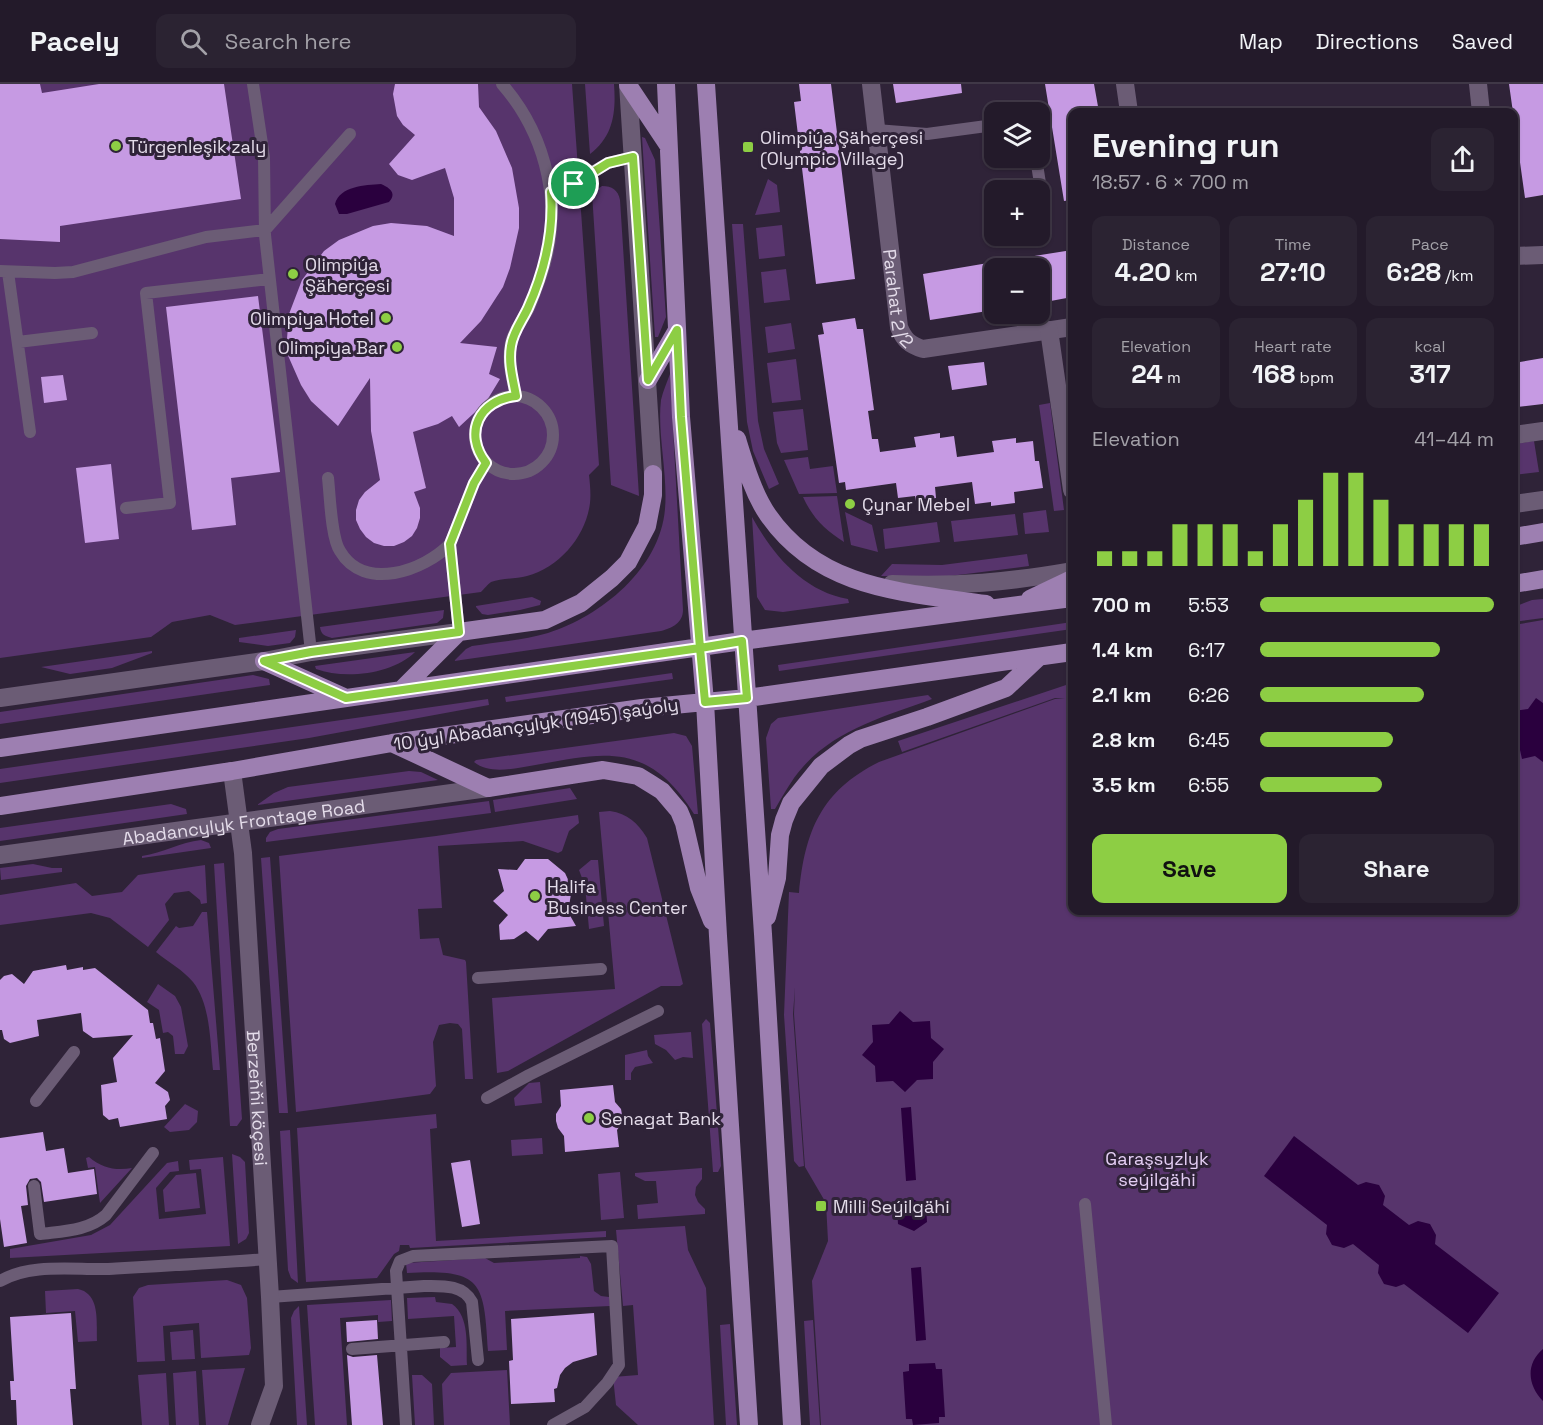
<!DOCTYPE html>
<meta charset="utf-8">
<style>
body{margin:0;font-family:"Space Grotesk",sans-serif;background:#2b2332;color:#f1f3f6;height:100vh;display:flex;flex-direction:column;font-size:22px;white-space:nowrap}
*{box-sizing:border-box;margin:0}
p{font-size:20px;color:#a3a1a8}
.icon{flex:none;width:33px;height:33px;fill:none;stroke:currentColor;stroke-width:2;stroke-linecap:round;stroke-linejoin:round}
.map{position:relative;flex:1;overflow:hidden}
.drawer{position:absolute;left:1068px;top:24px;width:450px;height:807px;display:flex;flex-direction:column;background:#231a2a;border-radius:12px;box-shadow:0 2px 4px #0004,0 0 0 2px #403847}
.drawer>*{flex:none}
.controls{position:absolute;left:984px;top:18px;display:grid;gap:12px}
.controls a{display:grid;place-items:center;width:66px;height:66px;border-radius:12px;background:#231a2a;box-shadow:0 2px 4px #0004,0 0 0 2px #403847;font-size:30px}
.pin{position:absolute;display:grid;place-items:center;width:51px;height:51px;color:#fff;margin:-26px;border:3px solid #fff;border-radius:50%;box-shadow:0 2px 6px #0007}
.round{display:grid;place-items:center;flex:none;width:63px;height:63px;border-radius:12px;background:#2b2332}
.summary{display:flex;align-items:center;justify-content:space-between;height:102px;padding:0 24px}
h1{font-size:33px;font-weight:800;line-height:45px}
.metrics{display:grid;grid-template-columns:repeat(3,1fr);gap:9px;height:102px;padding:6px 24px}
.metrics div{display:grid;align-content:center;border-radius:12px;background:#2b2332;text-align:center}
.metrics b{font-size:26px;font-weight:800}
.metrics small{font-size:16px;font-weight:400}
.metrics p{font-size:16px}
.chart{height:168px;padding:12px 24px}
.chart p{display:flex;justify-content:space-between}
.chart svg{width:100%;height:108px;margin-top:6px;stroke:#8dce44;stroke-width:6}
.cta{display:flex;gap:12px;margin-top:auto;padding:12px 24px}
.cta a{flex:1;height:69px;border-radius:12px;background:#8dce44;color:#111;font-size:24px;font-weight:800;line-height:69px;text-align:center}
.cta a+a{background:#2b2332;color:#f1f3f6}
ul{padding:0 24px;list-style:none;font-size:20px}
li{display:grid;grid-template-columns:96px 72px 1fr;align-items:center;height:45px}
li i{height:15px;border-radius:8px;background:#8dce44}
header{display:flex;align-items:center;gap:36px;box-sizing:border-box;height:84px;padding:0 30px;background:#231a2a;border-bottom:2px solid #403847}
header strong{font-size:28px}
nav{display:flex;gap:33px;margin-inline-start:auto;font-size:21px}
.search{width:420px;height:54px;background:#2b2332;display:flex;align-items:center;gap:15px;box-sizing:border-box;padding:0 21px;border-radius:12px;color:#a3a1a8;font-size:22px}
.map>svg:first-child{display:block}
.green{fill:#57346c}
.water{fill:#2a003e}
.building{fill:#c69ae3}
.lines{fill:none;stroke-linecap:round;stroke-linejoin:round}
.lane{stroke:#6b5c75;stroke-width:12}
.street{stroke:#6b5c75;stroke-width:18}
.secondary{stroke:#6b5c75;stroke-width:18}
.primary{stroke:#9d7fb1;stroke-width:18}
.route-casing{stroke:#fff;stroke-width:12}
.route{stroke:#8dce44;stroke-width:8}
.poi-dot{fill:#8dce44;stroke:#2f2338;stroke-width:2}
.labels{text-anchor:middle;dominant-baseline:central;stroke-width:6;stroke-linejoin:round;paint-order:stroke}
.poi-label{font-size:18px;fill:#e4dcea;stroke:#2f2338;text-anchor:start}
.street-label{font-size:18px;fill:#e4dcea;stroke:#2f2338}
.park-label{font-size:18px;fill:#e4cef4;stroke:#2f2338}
</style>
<header>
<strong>Pacely</strong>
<div class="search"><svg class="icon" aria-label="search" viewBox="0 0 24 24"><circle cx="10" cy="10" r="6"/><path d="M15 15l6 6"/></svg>Search here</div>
<nav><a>Map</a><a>Directions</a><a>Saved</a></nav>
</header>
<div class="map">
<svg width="1543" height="1341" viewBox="0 0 1543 1341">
<rect width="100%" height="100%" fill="#2f2338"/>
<path class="green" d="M0,0H572L599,381L589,391C590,400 591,410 590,419C586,452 560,483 527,492C516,495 501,494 491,498C488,500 484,505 481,508L235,541L210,531L172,538L151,553L0,574Z
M585,0H614C616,27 614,52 590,70Z
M642,53L645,54L655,76L666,233L658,253H655Z
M768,95L777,101L780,128L755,131Z
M602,102C612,102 618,106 620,116L639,412L611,401L592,109Z
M732,140H743L758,337L764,365L779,400L769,405L753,367L747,338Z
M782,141L785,172L759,175L756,144Z
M786,185L790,216L764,219L761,188Z
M791,239L795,265L768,269L765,243Z
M796,275L801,316L772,319L767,279Z
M670,290L683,526C683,539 672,544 661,547L454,577L466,565L472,562C497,558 524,556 548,549C601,532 660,485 665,425C668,390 657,349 661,316C663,307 667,298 670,290Z
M1050,319L1064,426L1054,427L1039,321Z
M803,325L808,366L781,369L777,359L773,328Z
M1534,357L1539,388L1514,391V360Z
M808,373L810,385L833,382L837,409L799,410L784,376Z
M837,412L844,458C825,446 812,433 803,413Z
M1046,426L1049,448L1025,450L1023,429Z
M845,428L872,441L878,468L851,461Z
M1015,430L1018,451L954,458L951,437Z
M752,433C773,471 803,507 848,515L849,519L783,528L765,526L757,513Z
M937,438L940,458L885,465L883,445Z
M1027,470L1029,482L942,493L881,492L892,480L942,481Z
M532,513L541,517L540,521L520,526L488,531L482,530L476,523V522Z
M1543,515V534L1514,538V523L1532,516Z
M444,526L443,534L437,539L332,554C325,552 321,551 320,543Z
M1543,536V1341H821L812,1197L828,1157L826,1119L805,1083L794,930L795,903L793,930L804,1082L799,1083L794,1077L784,931L789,808L799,809C805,747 821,707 879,678L1055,615L1065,614H1055L902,668L898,657L1072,599V826H1514V541Z
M1072,538V545L779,587L778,581Z
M296,546L295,553L290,559L268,562L239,558V554Z
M152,567V569L112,584L70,590L41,583Z
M415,568C393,590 345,596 316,585L315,582Z
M672,589L673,595L506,618L505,613Z
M253,591L269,595L270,601L0,640V628Z
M928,611L932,615C881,634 828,647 794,694C787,704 781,715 775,725H771L766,654L771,640L778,634Z
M488,615L489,621L309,654L0,699V685Z
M674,649L686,652L692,662L698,730H694C645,651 597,671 518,684C504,686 486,688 474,678L476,676Z
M409,687L421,688L438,696L257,721L274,709L288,703Z
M570,704L577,715L495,728L493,716Z
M489,717L491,729L266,758V754L270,748L278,745Z
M171,720L186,725L187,730L0,757V744Z
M610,727C628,730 637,738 647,754L683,900L680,902H661L508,987L497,989L492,914L615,905L599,728Z
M578,731L579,739L569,747L562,767L558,769L523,757L438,762L442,824L418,825L420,855L439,854L443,871L465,876L466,878L473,995H465L462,945L458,940L450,939L439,941L433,958L436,1002L430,1010L296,1028L279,772L436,752Z
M201,756L209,759L211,764L142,774V772C163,769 180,758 201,756Z
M270,773L288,1029H279L261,774Z
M591,776H598L604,842L589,845L585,802L579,786Z
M224,779L242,1035L237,1042H230L214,780Z
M33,780L52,784H62V788L1,796L0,784Z
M205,781L207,819L201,820L200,816L189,807L174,809L165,820L169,836L148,863L110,834L91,829L0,841V811L76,799L92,812L122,808L138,791Z
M202,828H207L220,986H213C210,959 211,921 193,898C183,886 168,878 156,868L176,842L179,844L193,842Z
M158,900L175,912L181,923L188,962L184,970H175L173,952L168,948L163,949L159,926L147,918Z
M706,935L710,939L721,1082L718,1088H713L702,940Z
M691,948L693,974L683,973L675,976L666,966L655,960L654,951Z
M647,966L648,972L653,979L635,983L631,989V996H625V971Z
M540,998L542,1019L515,1022L514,1014L529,999Z
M185,1020L198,1027L197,1038L189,1046L170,1048L164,1043Z
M436,1030L437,1044L430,1045L436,1157L606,1147V1153L410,1164L409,1161H400L399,1167L394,1170L377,1194L306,1198L297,1044Z
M290,1046L298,1199L291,1194L288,1186L280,1047Z
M542,1054L543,1070L512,1072L511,1056Z
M232,1070L240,1073L245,1078L249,1149L246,1155L238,1160Z
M89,1073C102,1084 116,1087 132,1084L100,1119L95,1083L88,1084L86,1074Z
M223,1073L230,1162L10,1174V1165L91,1151L110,1141L167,1079L178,1077L179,1087L170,1088L156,1104L159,1135L206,1130L201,1085L190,1086L189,1076Z
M702,1084V1095L696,1103L695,1111L698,1118L705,1125V1130L638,1135L637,1121L658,1119L656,1097H645L635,1092V1089Z
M620,1088L624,1134L601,1136L598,1090Z
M196,1089L200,1124L165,1128L163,1106L176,1091Z
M685,1142L688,1166L706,1204L714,1341H638L616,1321L613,1293L638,1291L633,1221L623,1222L616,1146Z
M580,1172L587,1173L591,1180L594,1207L601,1212L609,1213L610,1222L505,1227L507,1266L488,1267C484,1197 482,1185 407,1189L406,1179L485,1174L494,1179L580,1174Z
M227,1196L241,1201L247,1214L251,1264L249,1271L201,1274L199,1239L163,1242L165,1277L137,1278L133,1213L139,1204L148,1201Z
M78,1205C101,1210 96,1239 97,1257L78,1258L75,1227L46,1229L45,1207Z
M435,1213L436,1218L452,1220C470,1233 466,1261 467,1281L451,1282L440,1273V1264L456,1263L454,1232L408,1235L407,1214Z
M391,1216L392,1237L378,1238V1231L340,1234L347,1341H315L307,1221Z
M299,1222L307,1341H297L291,1234L294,1227Z
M813,1236L820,1341H810L804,1237Z
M730,1240L737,1341H726L720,1241Z
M193,1246L195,1275L172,1276L170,1248Z
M245,1284L228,1341H206L202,1286Z
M507,1286L510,1341H444L442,1300L451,1289Z
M196,1287L199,1341H176L173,1289Z
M166,1289L169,1341H142L138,1291Z
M412,1291H422L432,1300L434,1341H415Z"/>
<path class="water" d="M381,100C390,104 397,109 389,118L347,130H339L335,120C340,102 365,101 381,100Z
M1536,614L1543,619V678L1535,672L1522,675L1520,666L1514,667V627L1528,625Z
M900,927L913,938L930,937L931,954L944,965L933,978V995L917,996L905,1008L893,997L876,998L875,982L862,971L873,958L872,941L889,940Z
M911,1023L916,1096L906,1097L901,1024Z
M1294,1052L1358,1101L1366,1098L1379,1101L1385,1112L1383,1121L1409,1141L1418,1137L1430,1140L1436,1151L1435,1160L1499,1209L1468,1249L1404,1200L1396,1203L1384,1200L1378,1189L1379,1181L1353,1160L1344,1164L1332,1161L1326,1150L1327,1141L1264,1092Z
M911,1114L926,1122L927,1138L914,1147L898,1140L897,1123Z
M921,1183L926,1256L916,1257L911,1184Z
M1543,1265V1317C1528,1302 1525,1280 1543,1265Z
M935,1279L936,1285H942L945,1333H939V1339L913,1341L912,1335H906L903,1288L909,1287V1280Z"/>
<path class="building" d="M0,0H40L42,9L99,0H224L241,115L60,142V158L0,155Z
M395,0H478L479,23L496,47L512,84L519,124V144L510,184L503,203L481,237L460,259L497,263L489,290L500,295L486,318L459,343L452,332L438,340L413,348L426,404L414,408L420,424V434L417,444L412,452L404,458L394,462H384L374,459L366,453L360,445L356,436V426L359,416L365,408L380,396L371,347L370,294L338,342L311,317L301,301L286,267L289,230L302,196L324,167L339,156L373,142L391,139L427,142L454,152V114L445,84L412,96L398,91L389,80L415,51L403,41L397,32L393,10Z
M799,0H831L855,195L816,200L794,18L801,17Z
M893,0H961L962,9L896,19Z
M1045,0H1094L1099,28H1072V116L1064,117Z
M1509,0H1543V111L1525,114Z
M1072,166V213L1040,219V184H1009V176Z
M994,178V226L930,236L923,190Z
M258,212L280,388L231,394L236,441L192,446L166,223Z
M855,234L857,245H863L874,326L868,327L872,355H878L880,368L916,363L914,353L940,349V354L954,352L957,373L994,368L992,357L1016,354V359L1033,357L1035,377H1039L1043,404L1014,408L1015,419L991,422V418L975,420L972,398L935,403L936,414L916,417L915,412L898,414L896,399L846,406L845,398L839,399L818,251L824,250L822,239Z
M1543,274V320L1517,323L1516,320L1514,321V279Z
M984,278L987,301L952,306L948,282Z
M63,291L67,316L44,319L41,293Z
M111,380L119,455L85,459L76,384Z
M525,775H548L565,789L572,804L568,828L576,842L548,845L538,857L526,847L514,855L500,856L499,841L508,831L493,817L504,807L498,785L517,786Z
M66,881L67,886L83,883V886L95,884L148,926L150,939H153L156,955L160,954L165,987L155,999L168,1008L170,1016L165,1022L167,1035L120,1043L118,1034L109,1036L103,1031L101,1001L117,998L113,974L133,951L93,954L83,947L81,929L37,936L39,952L10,959L4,955L2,946H0V896L4,892L12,890L24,900L33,887Z
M613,1001L615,1018L621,1025L622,1031V1039L617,1046L619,1063L565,1068L564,1052L558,1044L556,1037V1030L561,1022L560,1006Z
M43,1048L46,1067L64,1064L68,1089L94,1085L97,1110L44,1118L41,1098L37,1094L30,1095L26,1102L28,1121L21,1122L27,1159L4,1163L0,1135V1054Z
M470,1076L480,1140L462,1143L451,1079Z
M71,1229L76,1305H70L73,1341H17L16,1316H11L10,1297H14L10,1233Z
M594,1229L597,1271L573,1278L565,1284L560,1291L557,1304L554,1305L555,1318L511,1320L509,1277L513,1276L511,1235Z
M377,1236L378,1255L347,1258L346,1238Z
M347,1271L353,1273L377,1271L383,1341H352Z"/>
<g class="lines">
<path class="lane" d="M253,0L264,73L265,151L311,568
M502,0C548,53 564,126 541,192C537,203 533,215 528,226C522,237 514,246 511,258C507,276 512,295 516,312
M876,46L927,50L994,41
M1036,74L1045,131
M551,108L566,104L608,79L633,73
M0,187L55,189L73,188L206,153L265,146L350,50
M8,188L30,348
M18,258L92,249
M475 351a39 39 0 1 1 78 0a39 39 0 1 1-78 0Z
M328,394C330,411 331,454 340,467C364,508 424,487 450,460
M126,424L170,419L146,209L269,195
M459,548L450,460L474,399L486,379
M478,894L601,885
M487,1014L529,991L658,927
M36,1017L74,968
M34,1102L40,1150C63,1147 88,1147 106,1131L153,1069
M1085,1120L1106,1341
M0,1197C31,1179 73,1186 108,1185C161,1182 215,1179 268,1175
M270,1213L424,1202C441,1202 463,1200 472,1218L478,1276
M352,1265L444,1258
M406,1341L396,1187L400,1177L413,1172L612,1162L619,1281L607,1299L585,1323L553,1341"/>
<g class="street">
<path d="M628,0L653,390"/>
<path id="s1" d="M871,0L899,243C904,256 910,261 923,265L1072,243"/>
<path d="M1125,0L1129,28"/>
<path d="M1478,0L1481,28"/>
<path d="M1514,172L1543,171"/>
<path d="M1049,246L1072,406"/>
<path d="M1514,351L1543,347"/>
<path d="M1514,420L1543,416"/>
<path d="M892,500C957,503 1009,498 1072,487"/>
<path d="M0,614L264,577L311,568L459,548"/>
<path id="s2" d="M0,771L488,704"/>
</g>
<path class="secondary" id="s3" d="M232,687L243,769L270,1213L274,1302L260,1341"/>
<path class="primary" d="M666,0L681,333L705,618L718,852L749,1341
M706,0L763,850L792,1341
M628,1L668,61
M648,296L677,246
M737,355C745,381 753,409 768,431C820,506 904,508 986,520
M1514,453L1543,448
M1514,500L1543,495
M1030,515L1072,495
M264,577L346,614
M401,606L459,548L545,536L581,519L612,494L628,478L647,442L653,411V390
M392,659L488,704L603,686L638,692L651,700L662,707L679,727L684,739L699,804L712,837
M0,664L742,557L1072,514
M0,722L232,687L392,659L642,624L747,614L1072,568
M767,833L777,794L780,751L784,736L791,719L821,682L849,661L860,655L927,633L1006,604L1039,573"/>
</g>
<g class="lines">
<g class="route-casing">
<path id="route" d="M574,100L551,108C554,149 545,186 528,224C522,237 513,248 511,262C508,279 513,295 516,312C479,316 463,349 486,379L474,399L450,460L459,548L311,568L264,577L346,614L700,564L705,618L747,614L742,557L700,564L681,333L677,246L648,296L633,73L608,79L574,100"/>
</g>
<use href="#route" class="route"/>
</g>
<g class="poi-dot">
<circle cx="116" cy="62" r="6"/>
<rect x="742" y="57" width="12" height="12" rx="3"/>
<circle cx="293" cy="190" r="6"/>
<circle cx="386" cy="234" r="6"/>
<circle cx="397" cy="263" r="6"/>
<circle cx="850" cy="420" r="6"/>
<circle cx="535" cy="812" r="6"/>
<circle cx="589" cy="1034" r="6"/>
<rect x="815" y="1116" width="12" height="12" rx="3"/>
</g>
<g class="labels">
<g class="poi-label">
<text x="760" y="53">Olimpiýa Şäherçesi<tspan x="760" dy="21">(Olympic Village)</tspan></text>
<text x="128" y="62">Türgenleşik zaly</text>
<text x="305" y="180">Olimpiýa<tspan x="305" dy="21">Şäherçesi</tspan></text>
<text x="374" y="234" text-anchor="end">Olimpiya Hotel</text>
<text x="385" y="263" text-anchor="end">Olimpiya Bar</text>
<text x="862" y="420">Çynar Mebel</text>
<text x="547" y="802">Halifa<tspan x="547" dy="21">Business Center</tspan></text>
<text x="601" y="1034">Senagat Bank</text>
<text x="833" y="1122">Milli Seýilgähi</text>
</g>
<g class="street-label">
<text stroke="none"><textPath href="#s1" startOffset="216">Parahat 2/2</textPath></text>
<text transform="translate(536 640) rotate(-8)">10 ýyl Abadançylyk (1945) şaýoly</text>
<text stroke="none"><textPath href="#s2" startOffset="246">Abadancylyk Frontage Road</textPath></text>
<text stroke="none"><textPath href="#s3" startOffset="328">Berzeňňi köçesi</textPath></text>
</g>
<g class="park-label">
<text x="1157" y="1074">Garaşsyzlyk<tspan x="1157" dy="21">seýilgähi</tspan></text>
</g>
</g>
</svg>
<div class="controls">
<a><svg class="icon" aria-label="layers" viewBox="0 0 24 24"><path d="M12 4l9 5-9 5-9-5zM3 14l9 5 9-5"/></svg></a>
<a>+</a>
<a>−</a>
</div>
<div class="pin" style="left:574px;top:100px;background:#1e9e55"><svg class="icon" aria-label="arrive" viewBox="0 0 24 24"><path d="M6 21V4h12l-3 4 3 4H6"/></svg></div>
<section class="drawer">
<div class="summary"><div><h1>Evening run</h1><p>18:57 · 6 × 700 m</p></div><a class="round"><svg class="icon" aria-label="share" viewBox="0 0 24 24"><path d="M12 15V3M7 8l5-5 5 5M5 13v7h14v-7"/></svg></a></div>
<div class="metrics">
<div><p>Distance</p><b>4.20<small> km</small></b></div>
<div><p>Time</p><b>27:10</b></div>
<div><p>Pace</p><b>6:28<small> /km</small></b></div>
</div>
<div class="metrics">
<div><p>Elevation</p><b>24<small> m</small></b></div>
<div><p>Heart rate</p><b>168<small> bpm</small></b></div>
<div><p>kcal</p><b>317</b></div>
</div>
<div class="chart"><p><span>Elevation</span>41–44 m</p>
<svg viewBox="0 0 160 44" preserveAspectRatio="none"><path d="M5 44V38M15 44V38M25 44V38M35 44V27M45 44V27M55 44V27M65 44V38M75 44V27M85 44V17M95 44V6M105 44V6M115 44V17M125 44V27M135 44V27M145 44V27M155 44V27"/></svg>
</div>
<ul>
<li><b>700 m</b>5:53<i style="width:100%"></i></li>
<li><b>1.4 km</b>6:17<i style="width:77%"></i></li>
<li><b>2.1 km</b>6:26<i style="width:70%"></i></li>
<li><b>2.8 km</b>6:45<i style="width:57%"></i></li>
<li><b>3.5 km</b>6:55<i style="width:52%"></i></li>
</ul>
<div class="cta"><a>Save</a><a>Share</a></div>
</section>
</div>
